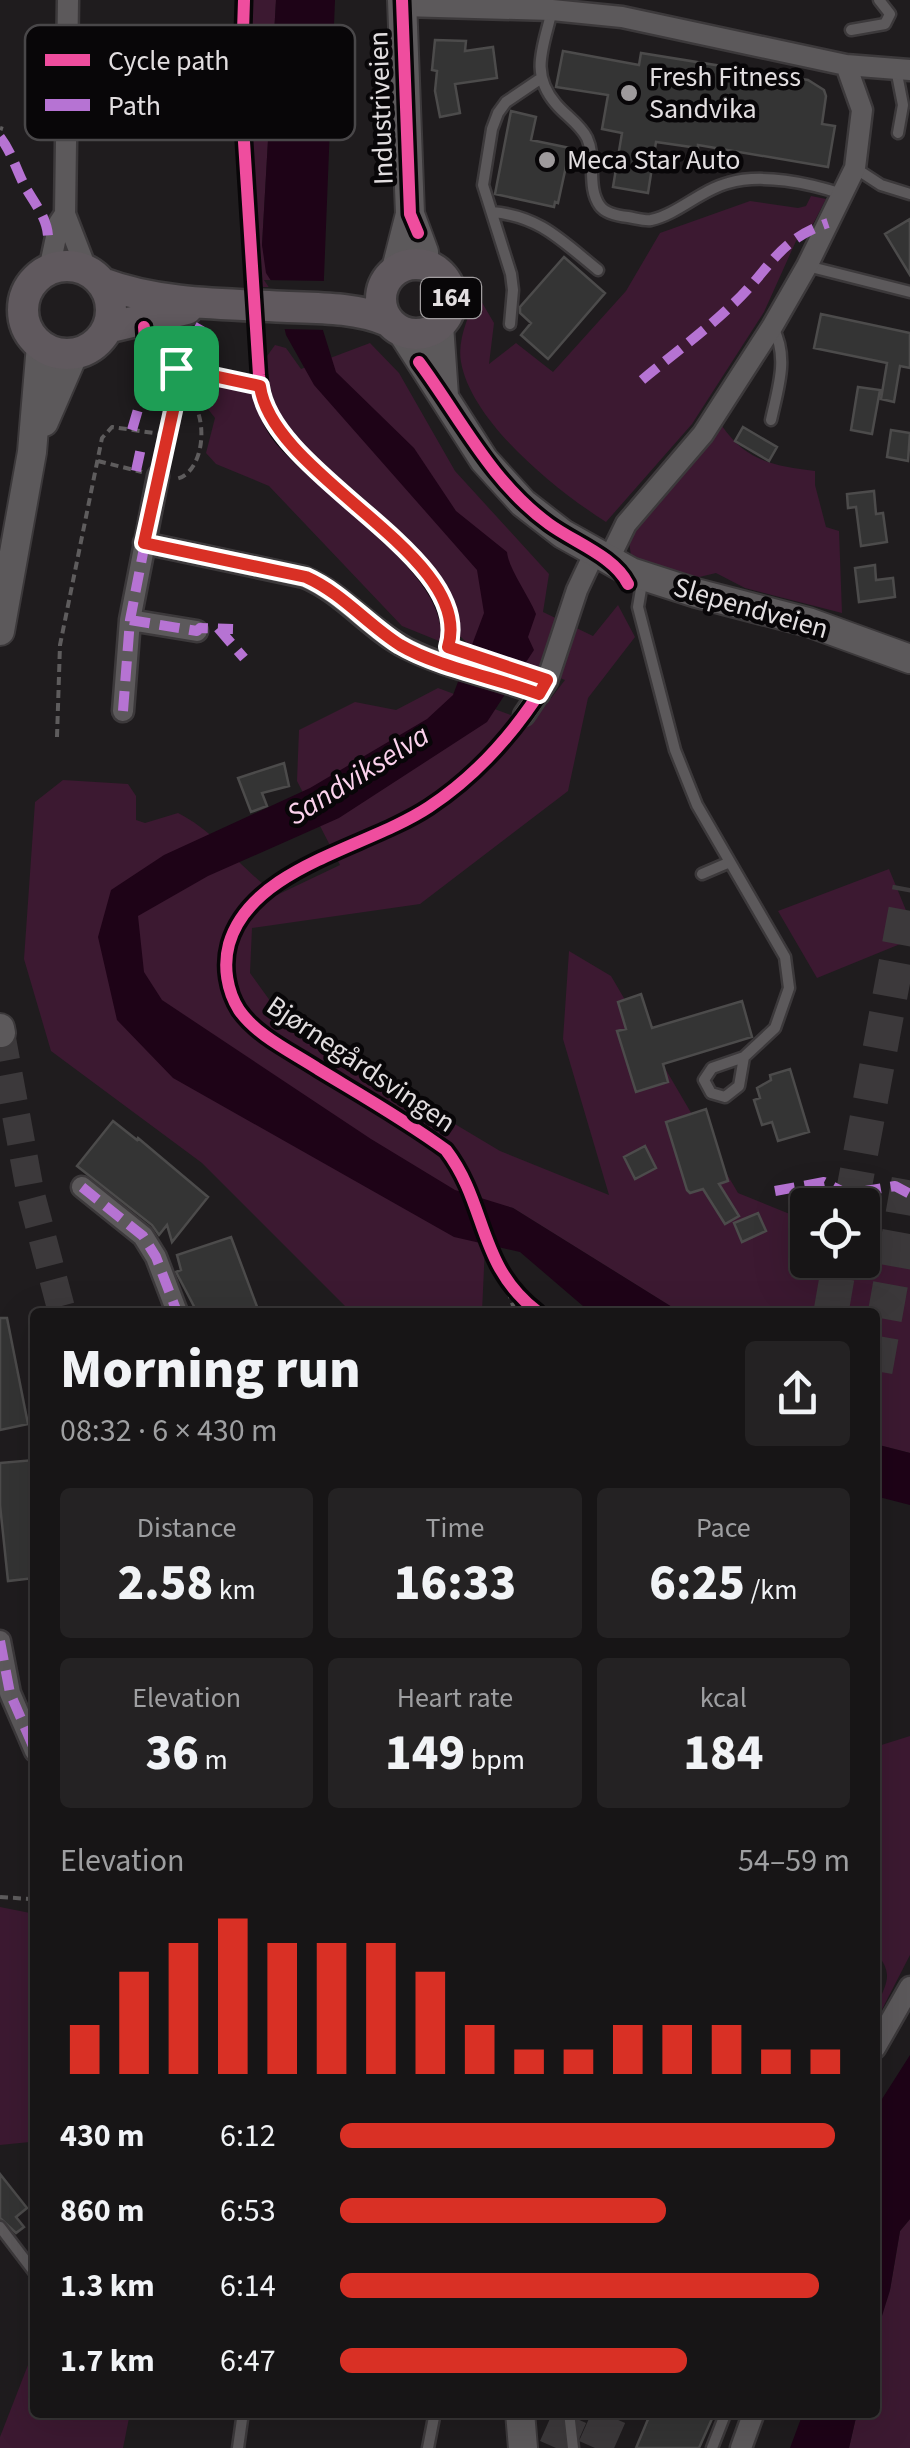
<!DOCTYPE html>
<meta charset="utf-8">
<style>
body{margin:0;font-family:"Source Sans 3",sans-serif;background:#242223;color:#f1f3f6;height:100vh;display:flex;flex-direction:column;font-size:38px;white-space:nowrap}
*{box-sizing:border-box;margin:0}
p{font-size:32px;color:#9e9fa1}
.icon{flex:none;width:55px;height:55px;fill:none;stroke:currentColor;stroke-width:2;stroke-linecap:round;stroke-linejoin:round}
.map{position:relative;flex:1;overflow:hidden}
.side{position:absolute;left:30px;top:1308px;width:850px;height:1110px;display:flex;flex-direction:column;background:#171516;border-radius:10px;box-shadow:0 10px 40px #0002,0 0 0 2px #363435}
.side>*{flex:none}
.buttons{position:absolute;left:790px;top:1188px;display:grid;gap:20px}
.buttons a{display:grid;place-items:center;width:90px;height:90px;border-radius:10px;background:#171516;box-shadow:0 10px 40px #0002,0 0 0 2px #363435;font-size:50px}
.pin{position:absolute;display:grid;place-items:center;width:85px;height:85px;color:#fff;margin:-42px;border-radius:20px;box-shadow:0 5px 15px #0006}
.round{display:grid;place-items:center;flex:none;width:105px;height:105px;border-radius:10px;background:#242223}
.head{display:flex;align-items:center;justify-content:space-between;height:170px;padding:0 30px}
h1{font-size:55px;font-weight:800;line-height:75px}
.metrics{display:grid;grid-template-columns:repeat(3,1fr);gap:15px;height:170px;padding:10px 30px}
.metrics div{display:grid;align-content:center;border-radius:10px;background:#242223;text-align:center}
.metrics b{font-size:50px;font-weight:800}
.metrics small{font-size:28px;font-weight:400}
.metrics p{font-size:28px}
.chart{height:280px;padding:20px 30px}
.chart p{display:flex;justify-content:space-between}
.chart svg{width:100%;height:180px;margin-top:10px;stroke:#d93025;stroke-width:6}
ul{padding:0 30px;list-style:none;font-size:32px}
li{display:grid;grid-template-columns:160px 120px 1fr;align-items:center;height:75px}
li i{height:25px;border-radius:12px;background:#d93025}
.map>svg:first-child{display:block}
.green{fill:#3c1931}
.water{fill:#1e0317}
.pier{fill:#1f1c1e}
.building{fill:#343434;stroke:#4c4b4b;stroke-width:2.5}
.lines{fill:none;stroke-linecap:round;stroke-linejoin:round}
.secondary-tunnel{stroke:#3c393b;stroke-width:28;stroke-dasharray:28 14;stroke-linecap:butt}
.motorway-tunnel{stroke:#3c393b;stroke-width:35;stroke-dasharray:35 18;stroke-linecap:butt}
.service-casing{stroke:#3c393b;stroke-width:15}
.minor-casing{stroke:#3c393b;stroke-width:25}
.secondary-casing{stroke:#3c393b;stroke-width:32}
.primary-casing{stroke:#3c393b;stroke-width:35}
.path{stroke:#5e5c5d;stroke-width:4;stroke-dasharray:8 5;stroke-linecap:butt}
.service{stroke:#5c595b;stroke-width:10}
.minor{stroke:#5c595b;stroke-width:20}
.secondary{stroke:#5c595b;stroke-width:28}
.primary{stroke:#60595e;stroke-width:30}
.quiet{stroke:#b673d3;stroke-width:10;stroke-dasharray:20 10;stroke-linecap:butt}
.cycleway-casing{stroke:#080608;stroke-width:19}
.cycleway{stroke:#ef4d9e;stroke-width:12}
.route-casing{stroke:#fff;stroke-width:20}
.route{stroke:#d93025;stroke-width:12}
.poi-dot{fill:#9e9a9c;stroke:#080608;stroke-width:4}
.labels{text-anchor:middle;dominant-baseline:central;stroke-width:9;stroke-linejoin:round;paint-order:stroke}
.shield{fill:#080608;stroke:#a19d9f;stroke-width:2.5}
.shield-label{font-size:25px;font-weight:bold;fill:#e2dee0}
.poi-label{font-size:28px;fill:#e2dee0;stroke:#080608;text-anchor:start}
.street-label{font-size:28px;fill:#e2dee0;stroke:#080608}
.water-label{font-size:30px;font-style:italic;fill:#fcd3ed;stroke:#080608}
.key{fill:#080608;stroke:#494749;stroke-width:2.5}
.key-label{font-size:28px;fill:#e2dee0}
</style>
<div class="map">
<svg width="910" height="2448" viewBox="0 0 910 2448">
<rect width="100%" height="100%" fill="#1f1c1e"/>
<path class="green" d="M252,0H276L262,245L275,287H259L249,93Z
M811,196L826,199L813,224L796,241L764,312L692,424L606,522C556,490 472,423 461,362C457,339 469,316 477,294L494,323L489,364L516,343L553,372L626,291L660,233L750,201L798,208L806,206Z
M370,343L399,373L455,471L549,574L543,612L593,636L618,605L635,637L588,698L568,791L420,904L252,928L250,973L286,1023L500,1151L609,1195L563,1039L569,951L611,976L738,1193L807,1221L808,1260H862L863,1243L910,1261V1453L875,1444V1312H680L513,1208L487,1202L482,1312H351L202,1163L51,1051L24,959L35,802L63,780L128,784L136,796V820L145,823L178,813C216,832 242,870 277,895L340,865L297,781L299,730L355,702L396,710L438,688L532,723L565,680L468,644L461,637L439,641L402,626L269,486L216,464L206,453L215,418L194,391V380L265,390V359L275,345L286,348L301,369Z
M722,426C747,462 775,466 815,471V485L826,527L839,531L842,613L745,588L716,573L691,579L632,564L629,541L635,522Z
M889,869L910,920V940L817,978L778,911Z
M910,1736V1955L875,2023C875,1990 902,1981 875,1952V1747Z
M0,1907L35,1914V2149L30,2142L0,2145Z
M910,2219V2448H849L857,2413L875,2412V2338L890,2290L900,2231Z
M35,2347V2412L130,2413L123,2448H0V2437Z"/>
<path class="water" d="M276,0H335L322,327L336,372L414,448L456,511L507,552C509,570 528,594 536,614L528,637L534,650L487,722L339,818L208,876L138,916L144,972L162,1000L371,1139L455,1190L513,1208L680,1312H590L520,1252L454,1237L173,1078L117,1020L98,937L111,890L164,855L310,788L427,719L453,695L484,613L477,570L314,385L286,335L275,287L266,273L262,245Z
M875,1444L910,1453V1505L875,1496Z
M910,2055V2219L900,2231L890,2290L875,2338V2110Z
M803,2413H857L849,2448H790Z"/>
<path class="pier" d="M264,280L328,281V330L280,329L270,289Z"/>
<path class="building" d="M435,40L466,41L465,51L493,47L497,78L455,84L460,113L440,117L435,91L437,71L432,70Z
M563,51L639,65L641,53L808,80L824,90L826,96L822,124L835,126L828,167L698,145V148L656,142L648,193L613,187L622,133L602,129L608,95L556,87Z
M511,111L536,117L531,140L570,148L558,203L555,202L554,207L495,194Z
M910,219V275L885,234Z
M564,257L605,293L548,359L521,335L531,323L520,313V307Z
M821,314L910,333V368L900,366L894,402L881,399L887,363L814,348Z
M858,387L880,390L872,434L851,430Z
M743,427L777,447L769,461L735,441Z
M891,430L910,433L908,461L887,457Z
M874,491L876,514L883,513L887,542L861,546L856,507L848,508L847,494Z
M875,565L876,580L893,578L895,597L859,602L855,568Z
M284,763L289,786L262,793L267,806L251,812L238,778Z
M641,994L652,1028L742,1001L752,1037L663,1064L668,1082L636,1092L617,1031L626,1029L618,1002Z
M790,1069L809,1132L778,1141L772,1122L762,1125L754,1100L760,1098L757,1088L771,1080L770,1075Z
M706,1109L728,1181L719,1184L739,1216L725,1224L703,1189L690,1193L687,1190L666,1122Z
M113,1121L137,1140L138,1138L208,1197L172,1242L167,1225L159,1235L152,1225L77,1166Z
M645,1146L656,1168L635,1179L624,1157Z
M758,1213L766,1231L742,1242L734,1223Z
M231,1237L259,1312H197L176,1272L181,1270L177,1255Z
M0,1318H7L28,1424L0,1430Z
M34,1460L35,1578L8,1581L0,1505V1463Z
M0,2174L27,2208L16,2217L24,2227L16,2233L0,2218Z
M651,2412H715L699,2448H636Z"/>
<g class="lines">
<path class="secondary-tunnel" d="M1,1033L30,1191L62,1312"/>
<path class="motorway-tunnel" d="M851,1205L910,888
M831,1312L840,1260
M875,1371L910,1175
M556,2448L572,2412
M595,2448L611,2412"/>
<g class="service-casing">
<path id="service" d="M552,10C544,46 529,73 556,104C566,116 580,124 587,138C597,159 586,187 600,206C606,214 619,216 628,217C635,218 644,221 651,220C678,214 701,190 728,183C762,173 809,183 842,194
M851,30L885,24L890,14L879,0
M896,69L903,105L898,133
M855,168L881,185L910,194
M492,212C540,216 562,241 598,270
M807,266L910,292
M510,324L513,290L511,274L483,185L492,129L498,113L506,102L540,79
M771,420C778,388 789,357 773,328
M643,577L638,607L675,750L697,805L785,957L789,988L775,1028L744,1057L712,1068L704,1080L711,1093L725,1097L739,1086L744,1057
M702,874L730,862
M0,2227L35,2273
M569,2412L573,2448
M238,2448L243,2412
M428,2448L435,2412
M712,2448L726,2412"/>
</g>
<g class="minor-casing">
<path id="minor" d="M68,0L65,214L87,271
M402,6L552,10L622,17L846,65L910,70
M49,270L59,223L65,214
M144,543L304,577C343,593 369,629 406,648C447,669 496,677 539,694
M608,561L626,524L703,434L772,327L807,266L855,168L862,110L846,65
M130,620L197,631
M123,711L130,620L158,476
M524,715L547,681L577,590L594,554
M82,1187L143,1236L156,1257L177,1312
M0,1641L10,1693L35,1751
M875,2048L910,1987
M741,2448L754,2412"/>
</g>
<g class="secondary-casing">
<path id="secondary" d="M402,0L410,214L424,252V265
M396,269L410,214
M439,325L444,396
M402,332L484,460L523,503L563,534L631,572L696,593L808,622L910,659
M44,422L74,353
M0,631L32,452L41,345
M0,1028L1,1033
M520,2412L523,2448"/>
</g>
<g class="primary-casing">
<path id="primary" d="M381 299a35 35 0 1 1 70 0a35 35 0 1 1-70 0Z
M23 310a44 44 0 1 1 88 0a44 44 0 1 1-88 0Z
M102,283C160,305 226,304 288,307C321,308 358,308 388,321
M107,328L187,309"/>
</g>
<path class="path" d="M0,128L3,129
M175,385C213,402 207,473 176,479
M163,457L175,397L176,368
M98,461L142,472
M57,737L60,645L102,438L112,427L168,435
M504,1278L515,1312
M0,1897L30,1899"/>
<use href="#service" class="service"/>
<use href="#minor" class="minor"/>
<use href="#secondary" class="secondary"/>
<use href="#primary" class="primary"/>
<path class="quiet" d="M0,137C13,154 17,173 27,190C36,205 47,219 48,236
M176,368L202,323
M642,380C672,355 705,331 733,304C769,271 777,240 828,223
M132,430L139,406
M136,471L142,443
M144,543L315,581
M130,620L197,631L200,628L233,629
M218,628L244,658
M123,711L130,620L158,476
M82,1187L143,1236L156,1257L177,1312
M775,1191L824,1182L847,1194L895,1186L910,1194
M0,1641L10,1693L35,1751"/>
<g class="cycleway-casing">
<path id="cycleway" d="M244,0L241,95L259,375C261,397 267,414 279,432C318,486 470,572 448,647L547,681C516,731 479,774 429,807C367,848 251,867 229,944C223,966 227,991 239,1010C257,1036 292,1052 318,1069C361,1095 405,1120 446,1150C488,1205 477,1266 538,1312
M402,0L410,214L418,233
M144,327L146,353L168,366L260,386
M419,362C461,419 491,482 549,524C575,543 614,556 628,584"/>
</g>
<use href="#cycleway" class="cycleway"/>
</g>
<g class="lines">
<g class="route-casing">
<path id="route" d="M176,368L260,386C272,477 476,556 448,647L547,680L539,694C497,678 437,667 400,645C367,624 342,593 306,577L144,543L176,397Z"/>
</g>
<use href="#route" class="route"/>
</g>
<g class="poi-dot">
<circle cx="629" cy="93" r="10"/>
<circle cx="547" cy="160" r="10"/>
</g>
<g class="labels">
<rect class="shield" x="421" y="278" width="60" height="40" rx="8"/>
<g class="shield-label">
<text x="451" y="298">164</text>
</g>
<g class="poi-label">
<text x="649" y="77">Fresh Fitness<tspan x="649" dy="32">Sandvika</tspan></text>
<text x="567" y="160">Meca Star Auto</text>
</g>
<g class="street-label">
<text transform="translate(381 108) rotate(-92)">Industriveien</text>
<text transform="translate(751 608) rotate(16)">Slependveien</text>
<text transform="translate(361 1064) rotate(34)">Bjørnegårdsvingen</text>
</g>
<g class="water-label">
<text transform="translate(358 775) rotate(-32)">Sandvikselva</text>
</g>
</g>
<rect x="25" y="25" width="330" height="115" rx="15" class="key"/>
<rect x="45" y="54" width="45" height="12" fill="#ef4d9e"/>
<rect x="45" y="99" width="45" height="12" fill="#b673d3"/>
<g class="key-label">
<text x="108" y="70">Cycle path</text>
<text x="108" y="115">Path</text>
</g>
</svg>
<div class="buttons">
<a><svg class="icon" aria-label="locate" viewBox="0 0 24 24"><circle cx="12" cy="12" r="6"/><path d="M12 2v4M12 18v4M2 12h4M18 12h4"/></svg></a>
</div>
<div class="pin" style="left:176px;top:368px;background:#1e9e55"><svg class="icon" aria-label="arrive" viewBox="0 0 24 24"><path d="M6 21V4h12l-3 4 3 4H6"/></svg></div>
<section class="side">
<div class="head"><div><h1>Morning run</h1><p>08:32 · 6 × 430 m</p></div><a class="round"><svg class="icon" aria-label="share" viewBox="0 0 24 24"><path d="M12 15V3M7 8l5-5 5 5M5 13v7h14v-7"/></svg></a></div>
<div class="metrics">
<div><p>Distance</p><b>2.58<small> km</small></b></div>
<div><p>Time</p><b>16:33</b></div>
<div><p>Pace</p><b>6:25<small> /km</small></b></div>
</div>
<div class="metrics">
<div><p>Elevation</p><b>36<small> m</small></b></div>
<div><p>Heart rate</p><b>149<small> bpm</small></b></div>
<div><p>kcal</p><b>184</b></div>
</div>
<div class="chart"><p><span>Elevation</span>54–59 m</p>
<svg viewBox="0 0 160 44" preserveAspectRatio="none"><path d="M5 44V32M15 44V19M25 44V12M35 44V6M45 44V12M55 44V12M65 44V12M75 44V19M85 44V32M95 44V38M105 44V38M115 44V32M125 44V32M135 44V32M145 44V38M155 44V38"/></svg>
</div>
<ul>
<li><b>430 m</b>6:12<i style="width:97%"></i></li>
<li><b>860 m</b>6:53<i style="width:64%"></i></li>
<li><b>1.3 km</b>6:14<i style="width:94%"></i></li>
<li><b>1.7 km</b>6:47<i style="width:68%"></i></li>
</ul>
</section>
</div>
